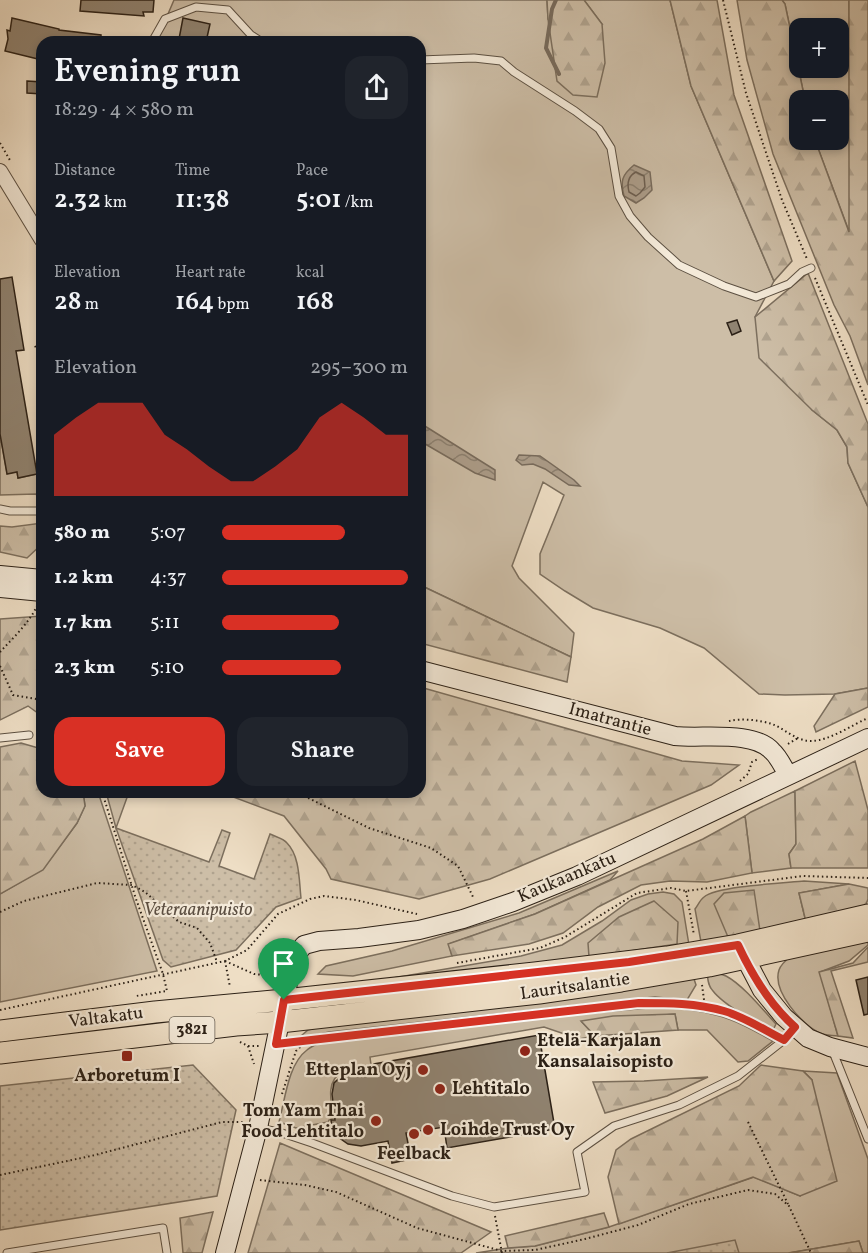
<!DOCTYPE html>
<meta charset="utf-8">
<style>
body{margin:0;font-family:Vollkorn,serif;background:#20242c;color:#f1f3f6;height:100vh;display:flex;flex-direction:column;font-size:22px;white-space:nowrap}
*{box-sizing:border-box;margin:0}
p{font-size:20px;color:#9ea1a6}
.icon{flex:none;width:33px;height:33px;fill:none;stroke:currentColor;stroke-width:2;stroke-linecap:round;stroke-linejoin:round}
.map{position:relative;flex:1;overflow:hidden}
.side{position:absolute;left:36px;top:36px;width:390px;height:762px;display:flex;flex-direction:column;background:#171b24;border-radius:18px;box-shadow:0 3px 9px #0003}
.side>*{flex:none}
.fabs{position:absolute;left:789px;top:18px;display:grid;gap:12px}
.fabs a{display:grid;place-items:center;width:60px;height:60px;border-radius:12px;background:#171b24;box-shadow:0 3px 9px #0003;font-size:30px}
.pin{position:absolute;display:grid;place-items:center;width:51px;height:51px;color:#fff;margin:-62px -26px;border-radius:50% 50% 50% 0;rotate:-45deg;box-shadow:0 0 6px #0007}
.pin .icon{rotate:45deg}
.round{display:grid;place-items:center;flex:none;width:63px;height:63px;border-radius:18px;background:#20242c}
.summary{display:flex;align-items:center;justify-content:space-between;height:102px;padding:0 18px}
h1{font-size:33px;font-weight:600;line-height:45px}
.figures{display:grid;grid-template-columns:repeat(3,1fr);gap:9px;height:102px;padding:6px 18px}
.figures div{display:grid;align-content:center}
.figures b{font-size:26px;font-weight:600}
.figures small{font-size:16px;font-weight:400}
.figures p{font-size:16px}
.chart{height:168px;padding:12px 18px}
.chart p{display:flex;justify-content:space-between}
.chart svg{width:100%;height:108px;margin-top:6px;fill:#d93025;opacity:.7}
.primary-button{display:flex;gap:12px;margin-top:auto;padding:12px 18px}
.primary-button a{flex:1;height:69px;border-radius:18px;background:#d93025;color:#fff;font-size:24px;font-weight:600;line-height:69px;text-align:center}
.primary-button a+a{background:#20242c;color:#f1f3f6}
ul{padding:0 18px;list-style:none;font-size:20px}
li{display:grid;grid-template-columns:96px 72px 1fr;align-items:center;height:45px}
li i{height:15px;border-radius:8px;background:#d93025}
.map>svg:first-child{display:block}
.grass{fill:#cdbea7;stroke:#7c6f5e;stroke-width:1.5;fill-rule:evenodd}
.forest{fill:url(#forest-firs);stroke:#7c6f5e;stroke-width:1.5}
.park{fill:url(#park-dots);stroke:#7c6f5e;stroke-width:1.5}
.water{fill:url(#water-waves);stroke:#786b5c;stroke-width:1.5}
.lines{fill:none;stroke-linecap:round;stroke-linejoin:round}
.shore{stroke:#6c5e50;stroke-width:1.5}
.stream{stroke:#786b5c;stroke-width:4}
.building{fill:#908371;stroke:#2b2016;stroke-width:1.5}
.lane-casing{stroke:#5c5042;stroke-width:9}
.street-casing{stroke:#5c5042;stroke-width:16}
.secondary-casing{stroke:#2b2016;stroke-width:20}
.primary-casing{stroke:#2b2016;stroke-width:23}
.path{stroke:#2b2016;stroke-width:2;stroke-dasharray:1.5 3;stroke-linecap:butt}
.lane{stroke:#f4ead9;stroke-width:7}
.street{stroke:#f4ead9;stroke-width:14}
.secondary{stroke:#f4ead9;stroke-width:18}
.primary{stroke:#eedec5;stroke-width:21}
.route-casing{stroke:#fff;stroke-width:12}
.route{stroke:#d93025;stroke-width:8}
.poi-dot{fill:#8f2418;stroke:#f4ead9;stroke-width:2}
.labels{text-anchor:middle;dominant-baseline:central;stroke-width:4.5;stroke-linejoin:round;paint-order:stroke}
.shield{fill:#f4ead9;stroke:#675d50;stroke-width:1.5}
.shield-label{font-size:16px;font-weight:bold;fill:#2b2016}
.street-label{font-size:18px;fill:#2b2016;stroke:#f4ead9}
.park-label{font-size:18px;font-style:italic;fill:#5c4f42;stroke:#f4ead9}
.poi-label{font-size:18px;font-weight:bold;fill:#2b2016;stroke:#f4ead9;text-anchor:start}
</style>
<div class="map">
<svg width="868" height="1253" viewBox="0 0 868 1253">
<defs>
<pattern id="forest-firs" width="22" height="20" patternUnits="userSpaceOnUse" patternTransform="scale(1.5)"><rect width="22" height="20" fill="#cdbea7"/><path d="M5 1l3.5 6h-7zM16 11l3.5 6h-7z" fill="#b0a38f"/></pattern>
<pattern id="park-dots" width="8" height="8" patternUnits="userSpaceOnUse" patternTransform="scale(1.5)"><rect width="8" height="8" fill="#cdbea7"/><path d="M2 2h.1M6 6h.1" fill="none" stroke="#b0a38f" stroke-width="1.8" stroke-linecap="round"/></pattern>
<pattern id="water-waves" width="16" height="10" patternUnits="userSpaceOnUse" patternTransform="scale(1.5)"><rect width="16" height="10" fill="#ac9d8a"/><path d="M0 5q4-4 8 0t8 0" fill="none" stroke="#8c8070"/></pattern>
</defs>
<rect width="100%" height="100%" fill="#eedec5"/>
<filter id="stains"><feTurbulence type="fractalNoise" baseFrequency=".00333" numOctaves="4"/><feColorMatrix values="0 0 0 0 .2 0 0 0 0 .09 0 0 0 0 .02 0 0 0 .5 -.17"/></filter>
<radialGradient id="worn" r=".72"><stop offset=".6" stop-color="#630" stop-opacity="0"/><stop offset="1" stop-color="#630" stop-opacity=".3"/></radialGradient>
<path class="grass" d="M174,0H547L548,19L602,24L584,0H670L691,86L774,281L755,317L812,410L837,430L847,447L848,463L868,507V688L835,694L785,695L759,694L704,648L660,628L593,608L565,591L540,574V554L564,495L543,482L512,566L519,578L574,633L571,657L420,585V42H156Z
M782,0H849L850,234L815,140H838V100H805L785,4ZM800,28H838V68H800Z
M0,434L7,473L17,472L18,478L37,474L42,475V501L39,500L36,494L0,495Z
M795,791L796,844L789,854L791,868L752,873L745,816L751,812Z
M83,792H98L157,971L0,1002V894L43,869L77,823L85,806Z
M106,792H129L116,828Z
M618,871L610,880L535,914L449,944L452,956L353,976L318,974L326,966L392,951L519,913Z
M804,881L849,884L799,893L806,922L701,942L695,909C698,905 700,900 704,897C717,886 785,883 804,881Z
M663,892L674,894L682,902L689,945L678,946L677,944L589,957L393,978L521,956L562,945L602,921L631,900L648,894Z
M868,937V945L849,961L820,972L838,1036C832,1035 825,1036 820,1033C802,1025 772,991 779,970C781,964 786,960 791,956Z
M707,973C714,973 720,973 726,976C743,985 763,1010 776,1024L773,1030C758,1025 723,1004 713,991C708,986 708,980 707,973Z
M693,976L696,985L687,1000L655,997L625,1000L329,1032L307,1037L301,1036L308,1030L330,1024Z
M660,1007C679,1008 698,1010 716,1015C736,1020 755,1031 773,1041L748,1061L738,1062L707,1030H678L675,1014L582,1022L595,1036L579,1039L544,1027L370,1057L371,1065C363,1067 350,1066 343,1071C325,1081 331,1102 334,1118L329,1120L328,1122L296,1128L279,1122C285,1100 288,1064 307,1050C311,1046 318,1044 324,1041L534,1018Z
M803,1071L837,1073L868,1159V1253H863L859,1241L788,1253H476L508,1248L535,1246L609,1227L754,1177L800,1196L812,1080Z"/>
<path class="forest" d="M547,0H584L602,24L605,63L597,97L573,95L557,81L548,19Z
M670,0H717L734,95L792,261L774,281L691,86Z
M737,0H782L785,4L805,100H800V140H815L849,232V0H868V385L850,336L834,305L773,154L747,60Z
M808,273L868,424V507L848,463L847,447L837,430L812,410L759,358L755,317Z
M42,523V544L27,558L0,552V526L12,527Z
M420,585L571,657L567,682L420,643Z
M42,616V716L28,706L0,720V619Z
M420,687L682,761L739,765L711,785L490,879L419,899L331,879L326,869L284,816L220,792H420Z
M868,688V707L816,732L814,726L835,694Z
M21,743L42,749V792H83L85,806L77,823L43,870L0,894V747Z
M855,761L868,810V868H791L789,854L796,844L795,791Z
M745,816L752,873L707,882L670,881L641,885L598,907L563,933L529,944L452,956L448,944L535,914L703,839Z
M849,884L868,888V899L865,907L806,922L799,893Z
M754,890L760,931L728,937L714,904L724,893Z
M654,901L678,922L677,944L589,957L588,943L619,917Z
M868,947V962L831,971L853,1038L838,1036L819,972L853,963Z
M675,1014L678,1030L595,1036L581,1021L613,1016Z
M761,1065L803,1071L812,1080L837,1181L800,1196L753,1177L619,1224L608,1177L616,1150L631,1139L739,1086Z
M708,1077L667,1096L605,1113L593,1082L644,1081Z
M280,1143L306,1154L491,1232L461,1253H248Z
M213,1212L202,1253H183L180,1218Z
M604,1213L609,1227L535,1246L508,1248L505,1236Z
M859,1241L863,1253H789Z"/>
<path class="park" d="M116,828L209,862L222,830L230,833L219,866L254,879L270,834C276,837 283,838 287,843C300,856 299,881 301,898L276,907L236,950L171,967L163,960Z
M193,1065L236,1110L217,1196L0,1230V1086Z
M735,1240L739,1253H667Z"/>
<path class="water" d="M634,165L650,172L652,190L644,198L636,203L624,196C620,181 622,175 634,165Z
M420,423L495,470V480L475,473L420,441Z
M519,455L540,456L574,480L580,486L569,485L545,469L533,464L522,465L516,460Z"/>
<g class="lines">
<path class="shore" d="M636,172L644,176L645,187L640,193L636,196L629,192C627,184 628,176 636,172Z"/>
<path class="stream" d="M556,0L552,9L546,48L559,74"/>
</g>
<path class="building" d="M81,0H154L153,12H143L144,16L80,11Z
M12,18L59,29V30L101,35V42H42V60L5,51L8,39L7,30L10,31Z
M183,18L210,24L206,42H193L179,39Z
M27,81L42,82V94L27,93Z
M12,277L24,350L16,351L37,474L18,478L17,472L7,474L0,434V279Z
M737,320L741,331L732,335L727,323Z
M868,977V1014L864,1015L856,980Z
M539,1035L555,1129L447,1148L444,1127L406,1133L411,1159L392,1163L388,1141L361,1146L348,1144L338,1137L332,1128L331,1120H335L332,1094L334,1083L346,1072L374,1067V1064Z"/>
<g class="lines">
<g class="lane-casing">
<path id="lane" d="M152,42L165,19L196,7L228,10L251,35L262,42
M420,60L474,58L501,61L514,72L575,111L599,129L611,148L619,196L630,216L648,237L679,265L724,286L756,297L789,284L802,272L811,268
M0,509L10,511H42
M0,738L29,735
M833,1052L868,1139
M258,1128L279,1132L312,1143L452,1196L494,1207L585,1192L577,1152L614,1126L679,1105L738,1076L784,1040L795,1027
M7,1253L163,1228L167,1253"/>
</g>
<g class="street-casing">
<path id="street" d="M0,171L42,240"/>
</g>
<g class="secondary-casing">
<path id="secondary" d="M0,575L42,579
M0,588L42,592
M420,670L675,736C703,739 753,730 772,751C779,757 783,767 788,775
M739,946L762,990L784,1017L808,1038L830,1047L868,1057
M225,1253L258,1128L289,978L295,956L304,945L319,941L359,938L419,930L463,919L513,902L577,876L868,738"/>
</g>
<g class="primary-casing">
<path id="primary" d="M0,1031L155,1012L284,1000L535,973L667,957L738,945L868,915
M0,1053L236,1025L280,1022L539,993L621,981L709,966L868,931"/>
</g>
<path class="path" d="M723,0L746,93L782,200L807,259
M0,143L11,162
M815,278L868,405
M35,346L42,358
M0,652C13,638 29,623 37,606
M0,666L13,695L42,700
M729,721C742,718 759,720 772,724C785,729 796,741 811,741C829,741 852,725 868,718
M788,744L798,738
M740,781L748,774L752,762L758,759
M102,792L136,899L163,974L167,991L136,996
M296,792L369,828L431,848L458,866L474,899
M686,891L694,935
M0,912L24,901L97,883L132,885L145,892L179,922L197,928L210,943L217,962
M225,961L254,974L273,976
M225,961L230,987
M457,963L540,948L565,937L637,893L671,888L686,891L803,876L868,878
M702,985L705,1007
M0,1010L225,961L247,950L278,914L310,899L324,896L356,900L417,914
M240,1042L248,1046H260
M290,1043L639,1003C668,1003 699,1002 727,1012C743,1018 759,1027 774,1035
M248,1046L254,1064
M282,1094L296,1051L307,1041
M748,1122L788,1204
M0,1175L91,1156L222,1122H243
M260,1180L305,1185L336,1192L417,1228L502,1251L535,1250L585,1239L638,1225L689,1204L748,1190L775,1194L789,1206L811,1253
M495,1216L502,1253"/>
<use href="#lane" class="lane"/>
<use href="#street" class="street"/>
<use href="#secondary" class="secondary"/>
<use href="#primary" class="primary"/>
</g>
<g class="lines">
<g class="route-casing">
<path id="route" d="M738,945C752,975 770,1005 795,1027L784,1040C764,1030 745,1017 724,1011C696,1003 668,1003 639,1003L276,1044L284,1000L629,962Z"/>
</g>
<use href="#route" class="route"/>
</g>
<g class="poi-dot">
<circle cx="525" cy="1051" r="6"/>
<rect x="121" y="1050" width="12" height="12" rx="3"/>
<circle cx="423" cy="1070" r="6"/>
<circle cx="440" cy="1089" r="6"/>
<circle cx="376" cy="1121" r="6"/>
<circle cx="428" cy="1130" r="6"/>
<circle cx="414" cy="1134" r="6"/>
</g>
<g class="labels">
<rect class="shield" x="169.5" y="1017" width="45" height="26" rx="4.5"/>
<g class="shield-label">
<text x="192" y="1030">3821</text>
</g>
<g class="street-label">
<text transform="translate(610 720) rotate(15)">Imatrantie</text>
<text transform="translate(567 878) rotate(-23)">Kaukaankatu</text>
<text transform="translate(575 987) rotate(-8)">Lauritsalantie</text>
<text transform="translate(106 1018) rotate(-7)">Valtakatu</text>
</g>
<g class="park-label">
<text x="198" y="910">Veteraanipuisto</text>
</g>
<g class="poi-label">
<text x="537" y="1041">Etelä-Karjalan<tspan x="537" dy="21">Kansalaisopisto</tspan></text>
<text x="411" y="1070" text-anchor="end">Etteplan Oyj</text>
<text x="127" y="1076" text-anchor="middle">Arboretum I</text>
<text x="452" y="1089">Lehtitalo</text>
<text x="364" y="1111" text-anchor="end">Tom Yam Thai<tspan x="364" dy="21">Food Lehtitalo</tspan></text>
<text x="440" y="1130">Loihde Trust Oy</text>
<text x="414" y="1154" text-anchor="middle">Feelback</text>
</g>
</g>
<rect width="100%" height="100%" filter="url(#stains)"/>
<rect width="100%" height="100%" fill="url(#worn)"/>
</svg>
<div class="fabs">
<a>+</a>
<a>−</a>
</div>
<div class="pin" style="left:284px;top:1000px;background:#1e9e55"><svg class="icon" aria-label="arrive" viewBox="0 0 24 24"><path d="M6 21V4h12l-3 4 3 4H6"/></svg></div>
<section class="side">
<div class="summary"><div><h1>Evening run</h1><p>18:29 · 4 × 580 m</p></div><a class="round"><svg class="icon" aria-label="share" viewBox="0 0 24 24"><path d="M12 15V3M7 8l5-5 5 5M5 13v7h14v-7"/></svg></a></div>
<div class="figures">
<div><p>Distance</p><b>2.32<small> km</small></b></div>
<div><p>Time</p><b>11:38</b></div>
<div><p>Pace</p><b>5:01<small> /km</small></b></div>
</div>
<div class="figures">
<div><p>Elevation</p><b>28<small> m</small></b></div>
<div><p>Heart rate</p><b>164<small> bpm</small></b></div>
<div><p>kcal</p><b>168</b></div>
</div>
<div class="chart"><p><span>Elevation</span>295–300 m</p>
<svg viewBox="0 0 160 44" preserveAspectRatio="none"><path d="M0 44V19L10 12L20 6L30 6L40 6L50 19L60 25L70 32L80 38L90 38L100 32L110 25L120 12L130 6L140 12L150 19L160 19V44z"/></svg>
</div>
<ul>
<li><b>580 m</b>5:07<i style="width:66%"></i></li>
<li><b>1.2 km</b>4:37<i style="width:100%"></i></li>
<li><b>1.7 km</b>5:11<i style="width:63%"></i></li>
<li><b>2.3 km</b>5:10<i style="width:64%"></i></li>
</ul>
<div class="primary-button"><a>Save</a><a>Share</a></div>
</section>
</div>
